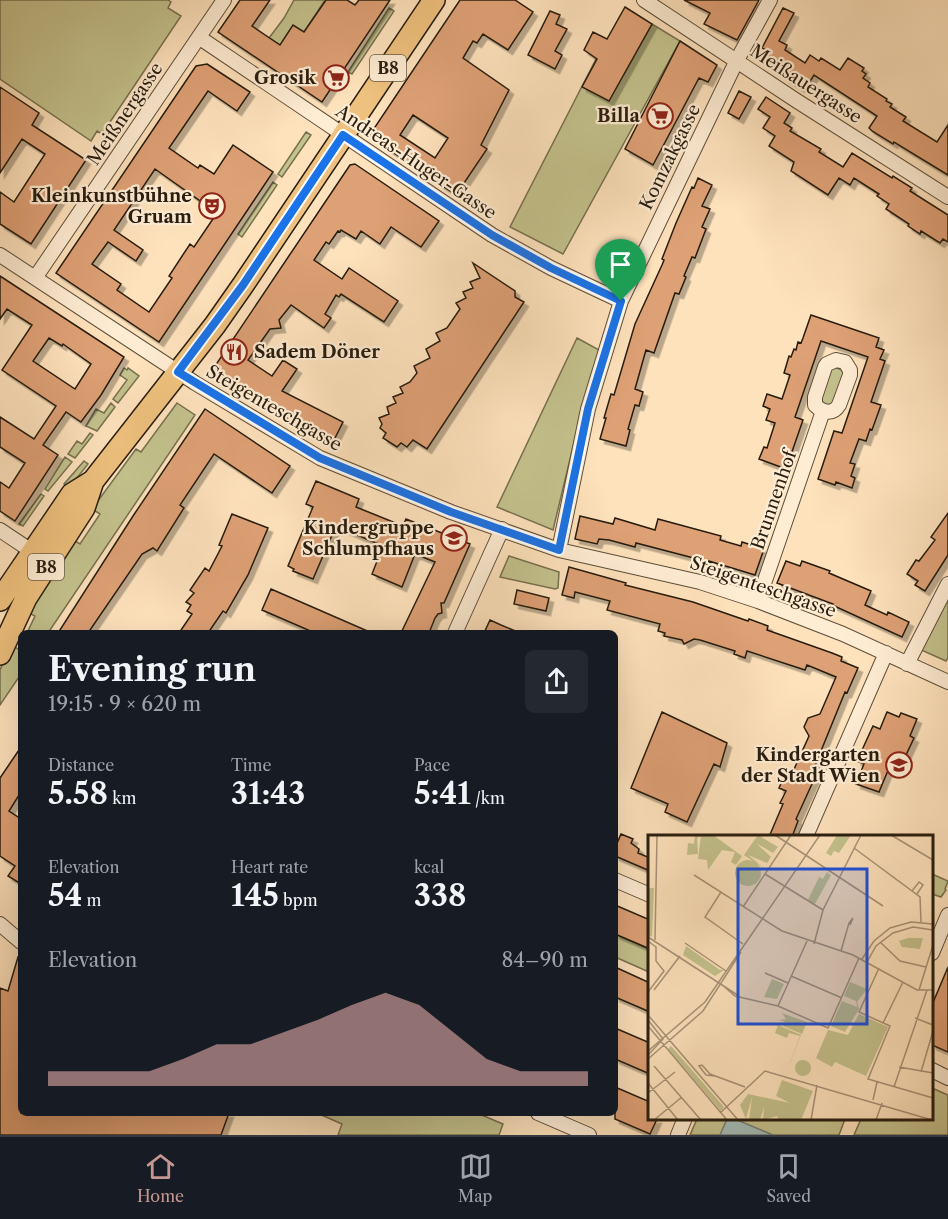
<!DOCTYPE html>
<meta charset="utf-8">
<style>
body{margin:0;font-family:"Libre Caslon Text",serif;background:#242831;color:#f1f3f6;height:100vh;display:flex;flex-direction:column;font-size:22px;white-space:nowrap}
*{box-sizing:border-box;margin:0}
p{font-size:20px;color:#9ea1a6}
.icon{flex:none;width:33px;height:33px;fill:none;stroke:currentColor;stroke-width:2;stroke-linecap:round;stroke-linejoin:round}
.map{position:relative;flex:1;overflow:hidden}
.side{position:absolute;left:18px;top:630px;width:600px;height:486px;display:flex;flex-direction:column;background:#171b24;border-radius:9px;box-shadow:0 6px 24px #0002}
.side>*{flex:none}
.pin{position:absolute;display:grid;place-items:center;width:51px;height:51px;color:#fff;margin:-62px -26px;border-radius:50% 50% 50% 0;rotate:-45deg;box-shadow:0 0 6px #0007}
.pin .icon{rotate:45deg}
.round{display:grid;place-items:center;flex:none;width:63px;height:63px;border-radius:9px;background:#242831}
.summary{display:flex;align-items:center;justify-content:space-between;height:102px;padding:0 30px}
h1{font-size:33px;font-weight:700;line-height:45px}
.stats{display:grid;grid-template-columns:repeat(3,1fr);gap:9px;height:102px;padding:6px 30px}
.stats div{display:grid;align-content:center}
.stats b{font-size:30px;font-weight:700}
.stats small{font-size:16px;font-weight:400}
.stats p{font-size:16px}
.chart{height:168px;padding:12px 30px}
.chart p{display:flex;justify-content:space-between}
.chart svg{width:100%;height:108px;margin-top:6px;fill:#c59692;opacity:.7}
.dock{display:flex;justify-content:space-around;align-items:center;height:84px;border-top:2px solid #363941;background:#171b24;font-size:16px;color:#9ea1a6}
.dock a{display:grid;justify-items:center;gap:3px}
.dock .current{color:#c59692}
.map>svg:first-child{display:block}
.green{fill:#c4c28d;stroke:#76704e;stroke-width:1.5}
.water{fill:#a2bcb7;stroke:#717c74;stroke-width:1.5}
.building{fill:#dea075;stroke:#281d0f;stroke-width:1.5;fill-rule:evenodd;filter:url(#shadow)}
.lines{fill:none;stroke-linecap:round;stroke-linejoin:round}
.minor-casing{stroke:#5e4e3a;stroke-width:16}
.primary-casing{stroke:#281d0f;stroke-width:24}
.minor{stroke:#feecd3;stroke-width:14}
.primary{stroke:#efc17e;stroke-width:21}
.route-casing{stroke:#fff;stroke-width:12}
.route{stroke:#1a73e8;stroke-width:8}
.labels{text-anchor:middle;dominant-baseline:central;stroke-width:4.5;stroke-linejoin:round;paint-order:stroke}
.shield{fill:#feecd3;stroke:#685b4a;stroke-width:1.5}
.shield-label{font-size:16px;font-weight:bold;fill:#281d0f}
.poi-label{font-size:18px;font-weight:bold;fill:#281d0f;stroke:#feecd3;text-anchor:end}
.street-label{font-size:18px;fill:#281d0f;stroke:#feecd3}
.inset-road{fill:none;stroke:#a89377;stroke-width:1.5}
.view{fill:#1d4ed8;fill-opacity:0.15;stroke:#1d4ed8;stroke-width:3}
.inset-edge{fill:none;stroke:#281d0f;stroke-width:3}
</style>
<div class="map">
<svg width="948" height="1135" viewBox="0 0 948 1135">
<defs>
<filter id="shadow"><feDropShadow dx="4.5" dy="4.5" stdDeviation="0" flood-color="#0004"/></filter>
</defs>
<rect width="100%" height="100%" fill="#fee2bc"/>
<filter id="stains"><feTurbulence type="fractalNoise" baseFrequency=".00333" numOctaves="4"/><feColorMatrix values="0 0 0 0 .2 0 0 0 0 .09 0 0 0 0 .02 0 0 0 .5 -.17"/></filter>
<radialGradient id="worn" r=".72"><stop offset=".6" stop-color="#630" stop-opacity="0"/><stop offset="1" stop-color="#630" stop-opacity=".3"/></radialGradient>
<path class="green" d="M0,0H168L171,2L168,8L181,16L102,134L97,131L91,141L0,79Z
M294,0H325L304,32L280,45L269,38L284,18Z
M389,8L394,11L352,74L348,72Z
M652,24L680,41L563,254L510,227L596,59L624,74Z
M306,132L311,135L282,177L278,174Z
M273,182L277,185L242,237L238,234Z
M577,338L601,351L583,405L553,530L497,507Z
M834,367L842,370L843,374L833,405L829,406L821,403L820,400L831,368Z
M124,368L127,370L128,368L139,376L118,403L113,399L127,380L120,375Z
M111,403L115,407L97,431L86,426L96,409L104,413Z
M177,403L195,415L48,633H27L35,616L27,612L72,539L80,544L100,514L92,509L136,449L141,452Z
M90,433L93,435L75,458L68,454L77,441L82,444Z
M65,457L72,462L48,491L45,489Z
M84,461L88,464L69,488L64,484Z
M41,494L44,496L23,526L19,524Z
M509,556L559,572L558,588L555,589L500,577Z
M948,593V658L946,661L919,649Z
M11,644L18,649L21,645V674L0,705V670Z
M932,874L948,881L945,889L946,890L941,897L932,894Z
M615,934L649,949V972L615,957Z
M932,1088L948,1095V1135H854L861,1119L932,1118Z
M317,1113H477L503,1124L499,1135H338L342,1124Z
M697,1119H845L839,1135H690Z"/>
<path class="water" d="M727,1119H735L773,1135H720Z"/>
<path class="building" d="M240,0H270L252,26L280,45L293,25L304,32L326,0H347L355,5L359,0H390L322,102L218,32Z
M460,0H515L533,12L508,50L483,34L477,43L473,41L463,58L509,90L481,145L487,149L456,195L369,136ZM413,115L448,138L435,158L400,135Z
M684,0H759L737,40L704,24L710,13Z
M625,7L652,24L609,101L582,87L597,59L584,50L593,32L607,39Z
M783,8L794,13L779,41L787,45L785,50L805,63L810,55L819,61L821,58L840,70L848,58L864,68L862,71L866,74L863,78L870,83L868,87L887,99L886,101L892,104L890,107L906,117L903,121L937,142L948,125V175L894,142L893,144L872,131L869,128L877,116L814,75L806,88L802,85L801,88L785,78L786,76L781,72L785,67L768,56L770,52L762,48Z
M550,11L560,15L556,24L567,29L555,51L562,55L555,69L528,55Z
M680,41L717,65L708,82L699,78L653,165L625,149Z
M207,64L250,92L237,111L208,91L169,148L198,168L200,165L214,174L233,145L273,172L159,342L56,273L196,66ZM155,169L217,213L194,247L190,244L169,276L172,278L149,312L117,290L121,284L92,264L108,242L136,261L143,250L114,230Z
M0,87L39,113L32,125L86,160L31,244L0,224V192L14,202L45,154L22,139L0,173Z
M739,91L751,97L739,119L728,113Z
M766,97L790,113L784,123L792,128L790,131L821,149L819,152L843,167L852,153L892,178L893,176L912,188L910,191L948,215V242L943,239L940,243L921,231L920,234L908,226L909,224L886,209L889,204L877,196L879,194L854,178L850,185L839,178L828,195L791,171L794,162L769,146L775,136L763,128L770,117L758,109Z
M355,164L439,221L421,247L391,227L380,244L361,231L356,239L341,230L340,232L338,231L329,244L326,242L314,260L342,279L349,268L398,301L384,322L341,294L339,297L336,295L325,314L331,318L324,328L291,305L279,320L281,328L270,329L248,360L272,376L283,360L297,369L282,391L343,422L333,442L271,410L211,372L350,165Z
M698,178L712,185L702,206L710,209L702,227L706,229L695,258L692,257L684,276L686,277L679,294L675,293L654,353L646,350L644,357L635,389L643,392L639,406L635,405L628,429L630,430L626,446L600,439L606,418H604L611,394L614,395L635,324L662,265L664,260L662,259L676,223L692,187L694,188Z
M473,263L515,291V297L524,302L427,449L413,440L407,447L401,443L397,447L383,438L386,433L380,428L382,424L379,418L389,414L387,407L396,403L393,397L403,393L400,387L410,382L417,373L414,366L430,358L426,349L440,341L436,333L447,328L460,309L456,303L466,298L463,292L473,288L470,282L480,278Z
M0,276L124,357L101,395L81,422L66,412L43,445L58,455L15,521L0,511V482L9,488L25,463L0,447V417L34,439L56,406L2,370L32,325L7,309L0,319ZM49,338L62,346L63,344L91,364L75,389L33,361Z
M811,315L879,338L876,347L884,350L880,359L885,361L871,402L881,405L872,430L870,429L866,441L859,439L850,463L855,464L851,476L855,478L852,488L836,482L835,485L818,479L834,431L842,433L868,357L821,341L795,417L803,420L786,469L759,459L764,447L767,448L775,423L766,420L770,409L763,406L767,394L782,399L790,375L784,373L789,356L791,357L794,349L796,350L798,342L801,343L803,338Z
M205,409L290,466L272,493L214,454L180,505L184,508L157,551L153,548L142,554L88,633H58L133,516Z
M316,481L359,499L356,507L403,526L406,519L470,544L444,603H441L442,613L438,614L435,618L429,633H401L435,562L415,554L402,587L372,574L383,546L336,526L313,579L293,571L294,569L288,566L313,507L306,504Z
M948,513V555L925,591L915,585L918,581L907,574L916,560L919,561L935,540L931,537Z
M232,514L268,528L248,575L226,613L223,611L208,633H179L192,614L187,611L191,605L186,602L194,593L190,590L205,568L209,571L222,546L219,545Z
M580,516L613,524L615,518L655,530L658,519L721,536L720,540L741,546L742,542L764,549L755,575L709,561V562L636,543L635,547L609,540L599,539L597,544L575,539Z
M786,561L800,566L802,561L830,571L829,573L871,591L865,605L887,615L888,612L909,622L902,637L832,605L833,604L777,583Z
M569,567L626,583L625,585L693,602L748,621L749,619L768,626L767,630L832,653L842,657L841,661L858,668L847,693L845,692L812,773L816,775L796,819L798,821L792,837H769L783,804L780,803L786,791L779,788L785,774L791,776L809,736L804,727L808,718L820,714L836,677L807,665L805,670L747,651L745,658L734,654L735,651L700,640L694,639L684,644L682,640L664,636L665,633L658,631L660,624L607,610L610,601L575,592L574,598L562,595Z
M271,589L372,633H315L262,610Z
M517,590L549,598L546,611L514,604Z
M490,620L501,625L520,633H484Z
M662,712L727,743L720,767L714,764L687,822L665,812L668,804L631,788Z
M887,712L899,717L901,713L917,719L910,736L914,738L905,757L901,754L894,770L889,768L879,792L856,784L864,764L857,761L873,726L880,729Z
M21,747V792L9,811L21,819V884L8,876L15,866L0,856V778Z
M621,834L633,839L631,843L639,849L638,853L650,858V871L615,856V848Z
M615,905L650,920V949L615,934Z
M18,957L21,958V1113H229L221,1135H0V988L8,991Z
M615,967L650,983V1012L615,997Z
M948,967V1052L932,1045V1005Z
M615,1028L650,1043V1074L615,1059Z
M615,1087L650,1102V1119H657L650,1134L615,1119Z"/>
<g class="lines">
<g class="minor-casing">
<path id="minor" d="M644,0L797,101L948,197
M200,38L492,235L551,268L621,301
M0,255L195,383L320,458L451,512L559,550L700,582L758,601L843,634L948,682
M35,278L224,0
M836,360L845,362L850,370V375L839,405C833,415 823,413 815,405V397L825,367L827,364Z
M0,530L33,552
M559,550L588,409L621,301L737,60L770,0
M758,601L823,411
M455,633L502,529
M907,664L948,584
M806,836L886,653
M615,880L650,895
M0,924L21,942
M932,953L948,915
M932,1070L948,1078
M538,1113L589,1135
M678,1135L685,1118"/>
</g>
<g class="primary-casing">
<path id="primary" d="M0,600L72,494L93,481
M0,654L26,598L84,508L93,481L215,325L243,285L434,0"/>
</g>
<use href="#minor" class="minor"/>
<use href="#primary" class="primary"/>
</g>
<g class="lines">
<g class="route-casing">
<path id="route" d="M343,135L492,235L551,268L621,301L588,409L559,550L451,512L320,458L178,372L243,285Z"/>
</g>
<use href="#route" class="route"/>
</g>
<defs>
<g id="supermarket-ring" transform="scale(1.35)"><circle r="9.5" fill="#feecd3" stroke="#8f2418" stroke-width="1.5"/><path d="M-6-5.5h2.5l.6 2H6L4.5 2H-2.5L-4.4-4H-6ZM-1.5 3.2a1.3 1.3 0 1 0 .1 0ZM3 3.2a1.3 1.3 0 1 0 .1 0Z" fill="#8f2418"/></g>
<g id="theatre-ring" transform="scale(1.35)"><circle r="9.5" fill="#feecd3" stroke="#8f2418" stroke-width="1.5"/><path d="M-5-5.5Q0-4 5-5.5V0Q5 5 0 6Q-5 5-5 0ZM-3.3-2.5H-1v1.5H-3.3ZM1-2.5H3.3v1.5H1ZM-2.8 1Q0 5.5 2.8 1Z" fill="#8f2418"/></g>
<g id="restaurant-ring" transform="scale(1.35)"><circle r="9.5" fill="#feecd3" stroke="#8f2418" stroke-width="1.5"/><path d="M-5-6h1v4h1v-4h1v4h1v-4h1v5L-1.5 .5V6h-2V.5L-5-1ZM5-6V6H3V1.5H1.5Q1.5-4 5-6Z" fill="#8f2418"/></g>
<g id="school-ring" transform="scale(1.35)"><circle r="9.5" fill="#feecd3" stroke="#8f2418" stroke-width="1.5"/><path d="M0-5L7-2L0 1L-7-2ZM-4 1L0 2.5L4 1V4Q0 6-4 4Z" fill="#8f2418"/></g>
</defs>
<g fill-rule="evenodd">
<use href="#supermarket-ring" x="336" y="78"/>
<use href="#supermarket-ring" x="660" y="116"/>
<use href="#theatre-ring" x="212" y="206"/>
<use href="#restaurant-ring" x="234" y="352"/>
<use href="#school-ring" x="454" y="538"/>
<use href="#school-ring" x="899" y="765"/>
</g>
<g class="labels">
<g class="shield">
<rect x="370" y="55" width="36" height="26" rx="4.5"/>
<rect x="28" y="554" width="36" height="26" rx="4.5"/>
</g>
<g class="shield-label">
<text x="388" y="68">B8</text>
<text x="46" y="567">B8</text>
</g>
<g class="poi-label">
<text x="316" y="78">Grosik</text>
<text x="640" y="116">Billa</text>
<text x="192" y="196">Kleinkunstbühne<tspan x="192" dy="21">Gruam</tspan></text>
<text x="254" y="352" text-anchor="start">Sadem Döner</text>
<text x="434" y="528">Kindergruppe<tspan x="434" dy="21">Schlumpfhaus</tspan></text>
<text x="880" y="755">Kindergarten<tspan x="880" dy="21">der Stadt Wien</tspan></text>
</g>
<g class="street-label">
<text transform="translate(806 84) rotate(33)">Meißauergasse</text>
<text transform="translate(125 114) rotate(-56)">Meißnergasse</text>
<text transform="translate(670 157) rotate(-64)">Komzakgasse</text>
<text transform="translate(416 162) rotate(34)">Andreas-Huger-Gasse</text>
<text transform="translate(274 408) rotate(30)">Steigenteschgasse</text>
<text transform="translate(774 500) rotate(-71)">Brunnenhof</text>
<text transform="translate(763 587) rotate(19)">Steigenteschgasse</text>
</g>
</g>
<g transform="translate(648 835)">
<rect width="285" height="285" fill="#fee2bc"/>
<path d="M47,0H65L94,21L88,30L83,27L87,17L74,15L60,35L59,25L50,24L53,1L49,3L50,19L39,20L40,8L46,9ZM110,0L130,12L125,18L108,8L123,22L119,28L100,20L117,34L96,20ZM189,0H203L191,18L186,16L183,21L178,18ZM87 38a13 13 0 1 1 26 0a13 13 0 1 1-26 0ZM179,37L183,40L167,69L160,65L171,42L175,44ZM0,53H6L4,102L0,100ZM260,103H275L272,114L254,112L251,106ZM38,111L72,135H76L67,141L35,120ZM124,144L136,149L129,164L116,162ZM202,147L219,154L209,167L211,174L197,197L183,191L194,166L209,172L208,166L196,161ZM134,178L159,187L154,199L135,191L137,187L131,185L138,184ZM211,179L240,192L218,241L187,227L184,232L168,223L180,195L200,200ZM130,190L153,200L139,236L152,201L141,198L139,203L127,198ZM23,211L76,272L73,276L20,214ZM147 233a8 8 0 1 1 16 0a8 8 0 1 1-16 0ZM134,245L165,256L153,285H131L129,281L115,285L116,272L112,285H101L104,262L98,284L92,270L100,259L142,268L128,261Z" fill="#c4c28d"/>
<path class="inset-road" d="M127,0L235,71M243,0L285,25M206,13L272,62L273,87M117,39L175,75M46,40L134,96L205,120L269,155H285M264,56L271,47L275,50L269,59M73,57L57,82L95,109M95,72L143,0M0,102L91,161M7,105L9,0M0,106L8,112V126L16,136L0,157M232,107L252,126L278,132M37,108L78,136M166,109L175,75L213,0M193,116L201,88L205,83L202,90M214,124L226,106L242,93L263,87L285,89M219,127L228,111L245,98L265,92L285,95M231,133L211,177L242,191L220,244L285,263M117,138L140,148M143,141L194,163M72,148L87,161L130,171L180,193L211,123M6,155L32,121M271,155L285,110M130,171L159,106M0,180L90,285M267,183L285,190M0,185L15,204L0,220M235,188L255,147M0,191L79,285M0,216L57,167L172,0M0,224L55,176L93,117M54,230L62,239L97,252M54,230L51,231L58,240L67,241M6,231L53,285M251,232L285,238M273,237L285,196M0,248L30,285M246,252L279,155M0,258L27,237M225,265L229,247M72,278L117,236L284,285M6,285L34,262M163,285L169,250M228,285L234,268"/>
<path class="view" d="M90,34H219V189H90Z"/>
<rect width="285" height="285" class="inset-edge"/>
</g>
<rect width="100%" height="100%" filter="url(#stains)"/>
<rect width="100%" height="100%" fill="url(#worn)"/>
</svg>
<div class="pin" style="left:621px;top:301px;background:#1e9e55"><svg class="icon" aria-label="arrive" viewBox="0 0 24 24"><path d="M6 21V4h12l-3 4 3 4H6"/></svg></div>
<section class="side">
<div class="summary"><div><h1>Evening run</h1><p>19:15 · 9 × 620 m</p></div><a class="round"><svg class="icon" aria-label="share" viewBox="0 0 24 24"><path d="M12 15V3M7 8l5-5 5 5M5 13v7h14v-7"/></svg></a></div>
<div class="stats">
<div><p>Distance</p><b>5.58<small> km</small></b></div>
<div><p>Time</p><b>31:43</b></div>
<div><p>Pace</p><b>5:41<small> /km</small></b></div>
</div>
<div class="stats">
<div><p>Elevation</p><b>54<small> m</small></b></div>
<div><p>Heart rate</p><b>145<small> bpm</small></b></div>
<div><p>kcal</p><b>338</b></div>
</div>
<div class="chart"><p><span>Elevation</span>84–90 m</p>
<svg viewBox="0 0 160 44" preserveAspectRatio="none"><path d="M0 44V38L10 38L20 38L30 38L40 33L50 27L60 27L70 22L80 17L90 11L100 6L110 11L120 22L130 33L140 38L150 38L160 38V44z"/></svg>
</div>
</section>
</div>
<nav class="dock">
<a class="current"><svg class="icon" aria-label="home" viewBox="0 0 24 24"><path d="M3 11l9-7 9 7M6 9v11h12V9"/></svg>Home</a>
<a><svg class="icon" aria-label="map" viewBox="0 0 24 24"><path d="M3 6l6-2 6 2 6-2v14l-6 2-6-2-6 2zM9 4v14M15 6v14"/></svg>Map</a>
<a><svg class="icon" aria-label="saved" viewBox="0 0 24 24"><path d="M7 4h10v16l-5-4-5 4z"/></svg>Saved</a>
</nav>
